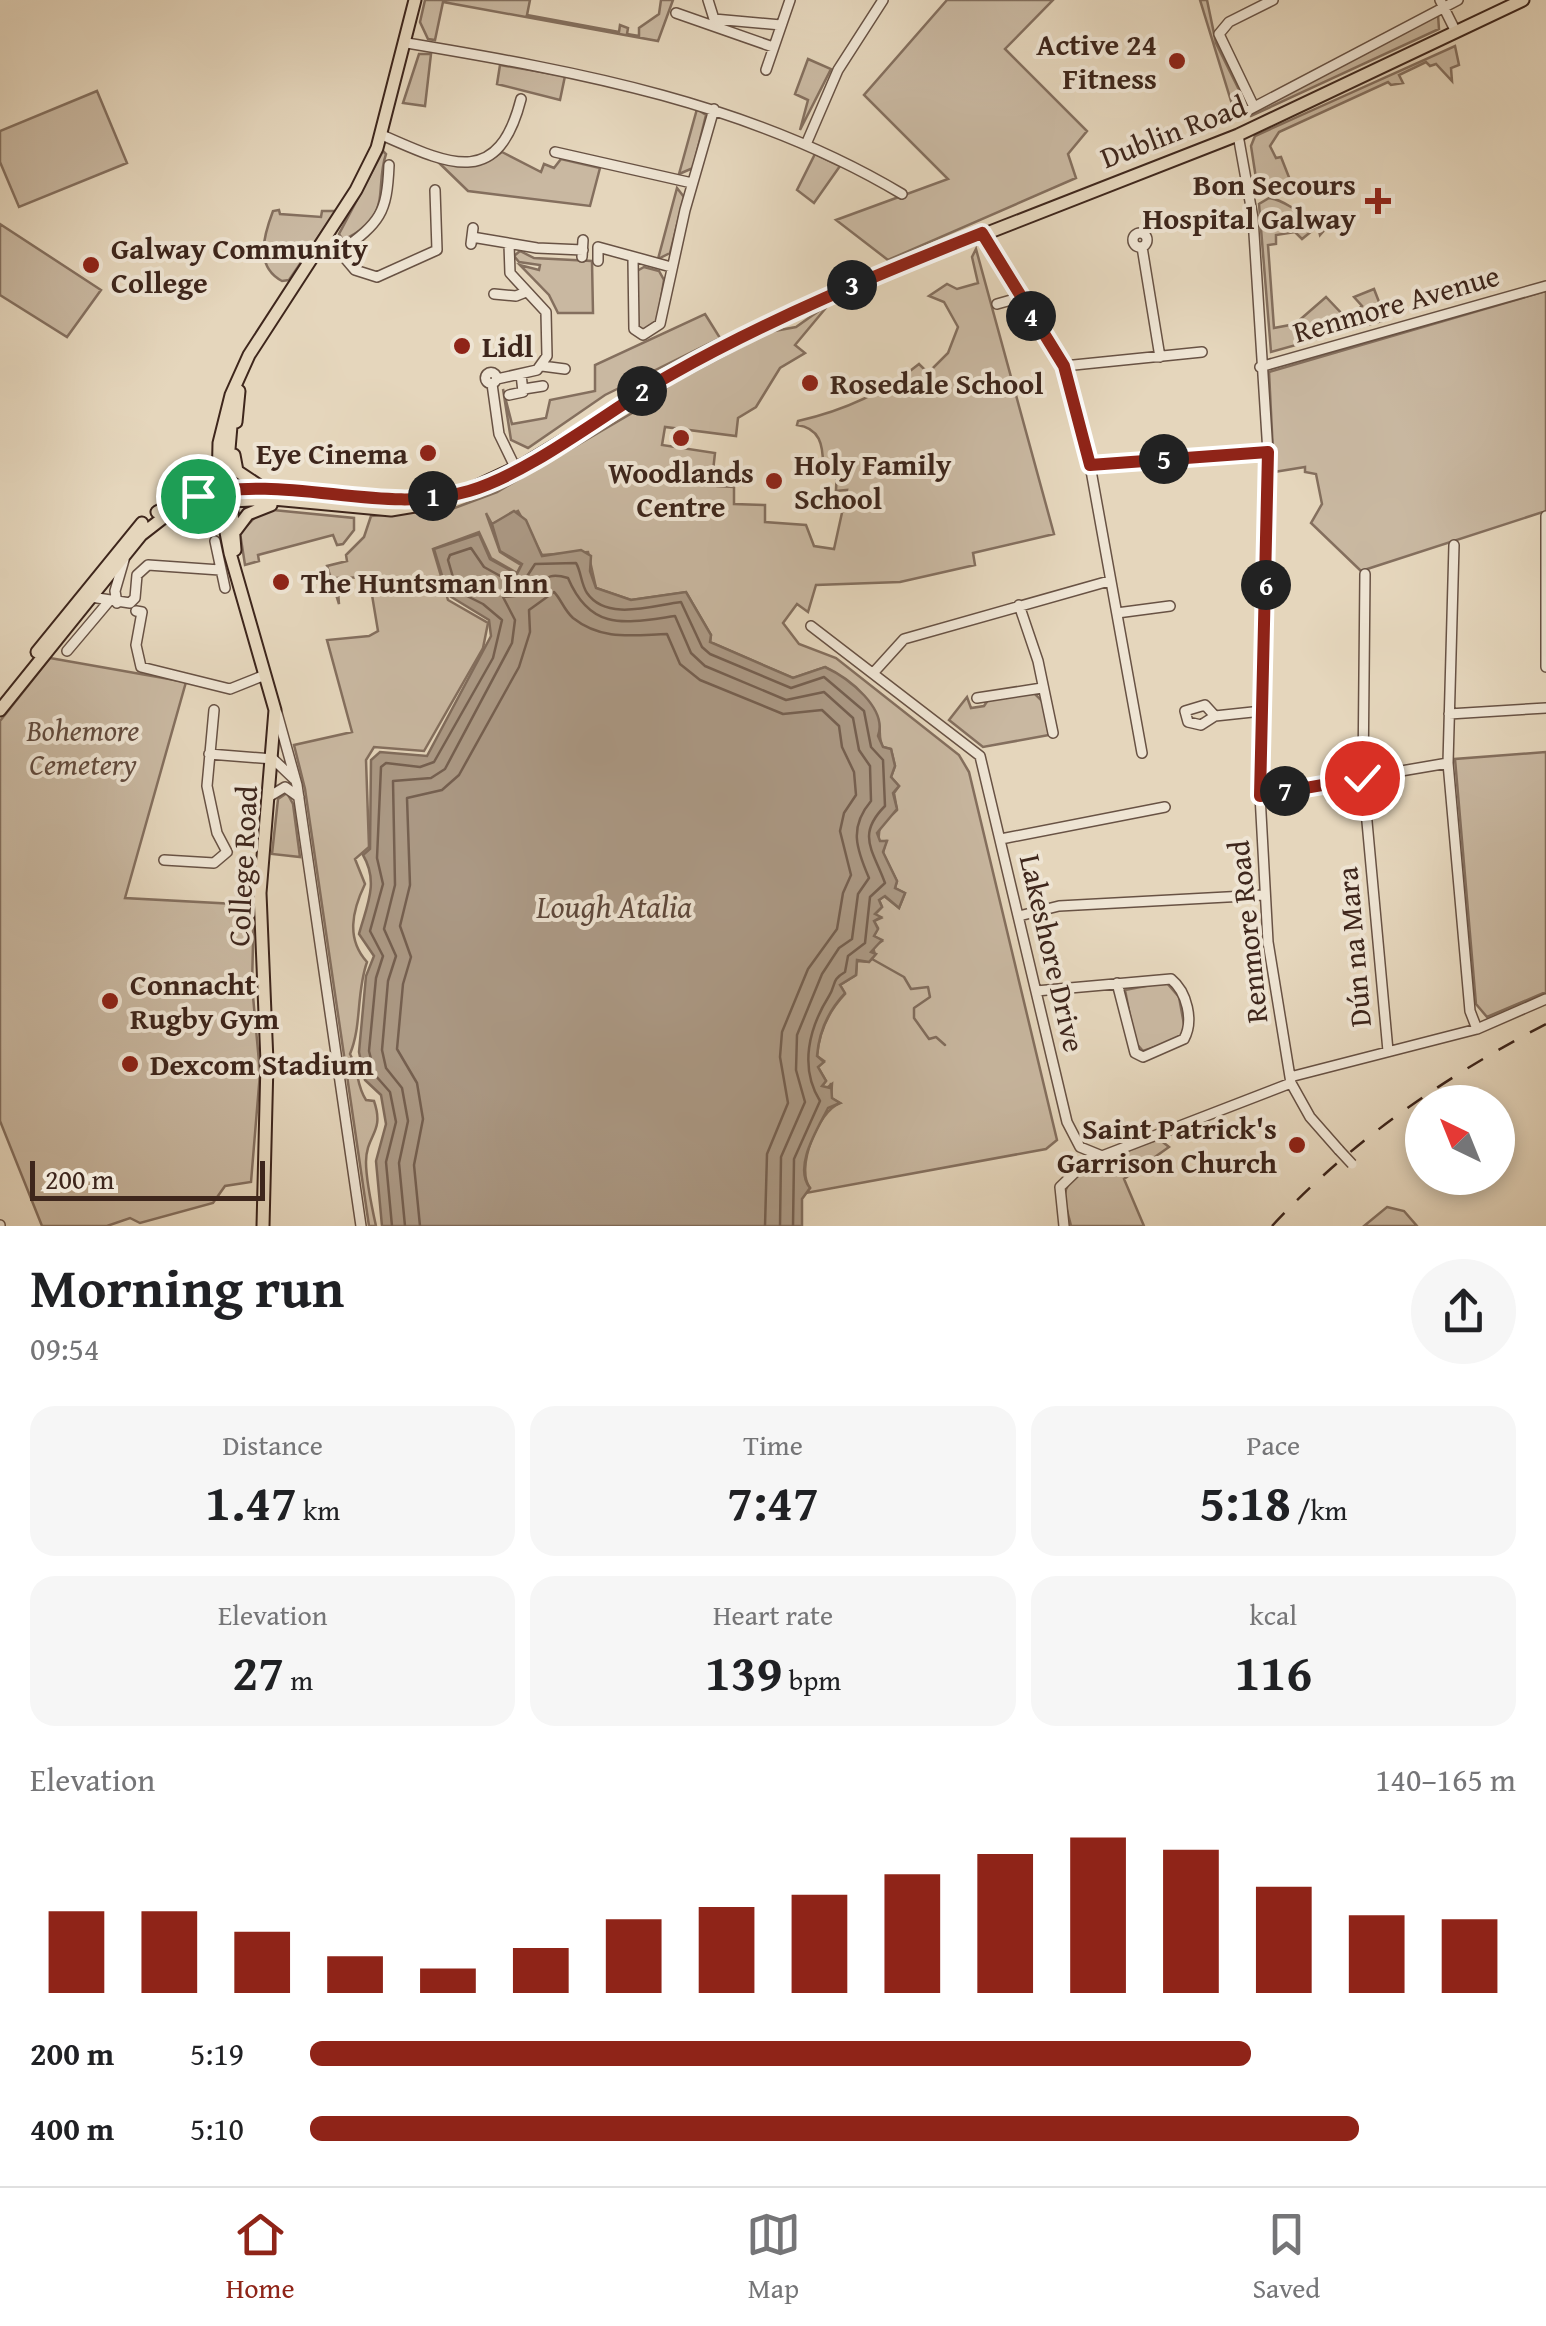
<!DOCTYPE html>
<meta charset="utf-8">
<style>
body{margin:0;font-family:"Gentium Book Plus",serif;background:#f6f6f6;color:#202124;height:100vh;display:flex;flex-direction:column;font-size:38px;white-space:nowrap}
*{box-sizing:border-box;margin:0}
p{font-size:32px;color:#757577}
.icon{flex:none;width:55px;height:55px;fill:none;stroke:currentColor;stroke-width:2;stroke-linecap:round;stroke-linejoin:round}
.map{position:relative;height:1226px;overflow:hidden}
.side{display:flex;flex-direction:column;background:#fff;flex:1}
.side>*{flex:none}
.needle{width:65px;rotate:317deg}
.fabs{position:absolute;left:1405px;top:1085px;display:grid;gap:20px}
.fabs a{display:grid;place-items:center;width:110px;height:110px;border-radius:50%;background:#fff;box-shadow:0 5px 15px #0003;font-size:50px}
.scale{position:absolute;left:30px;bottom:25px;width:235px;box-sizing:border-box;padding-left:10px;border:5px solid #3e261c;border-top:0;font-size:28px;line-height:35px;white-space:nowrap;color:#3e261c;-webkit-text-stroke:8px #eee4d3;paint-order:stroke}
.pin{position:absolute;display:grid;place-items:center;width:85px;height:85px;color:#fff;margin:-42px;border:5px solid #fff;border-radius:50%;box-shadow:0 2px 10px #0007}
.km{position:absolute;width:50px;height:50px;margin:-25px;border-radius:50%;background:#222;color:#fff;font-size:28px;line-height:50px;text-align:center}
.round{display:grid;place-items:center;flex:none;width:105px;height:105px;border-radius:52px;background:#f6f6f6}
.overview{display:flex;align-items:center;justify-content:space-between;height:170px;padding:0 30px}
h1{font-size:55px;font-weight:600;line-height:75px}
.metrics{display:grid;grid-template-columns:repeat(3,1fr);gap:15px;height:170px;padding:10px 30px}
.metrics div{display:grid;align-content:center;border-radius:25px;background:#f6f6f6;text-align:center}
.metrics b{font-size:50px;font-weight:600}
.metrics small{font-size:28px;font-weight:400}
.metrics p{font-size:28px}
.chart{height:280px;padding:20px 30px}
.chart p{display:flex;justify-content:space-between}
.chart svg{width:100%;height:180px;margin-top:10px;stroke:#8f2418;stroke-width:6}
ul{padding:0 30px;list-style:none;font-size:32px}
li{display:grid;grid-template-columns:160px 120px 1fr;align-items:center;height:75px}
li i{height:25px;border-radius:12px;background:#8f2418}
.tab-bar{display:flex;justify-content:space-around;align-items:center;height:140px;border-top:2px solid #e0e0e0;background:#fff;font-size:28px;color:#757577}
.tab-bar a{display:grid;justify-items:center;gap:5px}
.tab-bar .on{color:#8f2418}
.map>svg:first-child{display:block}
.green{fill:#c9b8a1;stroke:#846f5e;stroke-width:2.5}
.water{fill:#ac9a86;stroke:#806c5c;stroke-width:2.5}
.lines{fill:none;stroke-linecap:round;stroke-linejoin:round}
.shore{stroke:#756051;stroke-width:2.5}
.stream{stroke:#806c5c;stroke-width:2.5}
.minor-casing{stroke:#685244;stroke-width:12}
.major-casing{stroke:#3e261c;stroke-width:15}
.minor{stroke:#eee4d3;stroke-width:9}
.major{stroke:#e5d6bc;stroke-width:11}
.rail{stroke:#3e261c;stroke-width:2.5;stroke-dasharray:18 18;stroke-linecap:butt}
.minor-bridge-casing{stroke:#685244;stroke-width:12;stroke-linecap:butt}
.minor-bridge{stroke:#eee4d3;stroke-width:9}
.route-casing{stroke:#fff;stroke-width:20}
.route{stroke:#8f2418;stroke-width:12}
.poi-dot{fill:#8f2418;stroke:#eee4d3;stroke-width:4}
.labels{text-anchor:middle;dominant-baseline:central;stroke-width:8;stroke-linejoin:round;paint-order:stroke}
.poi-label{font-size:30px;font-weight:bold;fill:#3e261c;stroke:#eee4d3;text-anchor:start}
.street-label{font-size:30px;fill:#3e261c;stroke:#eee4d3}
.park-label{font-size:30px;font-style:italic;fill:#614a3d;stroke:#eee4d3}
.water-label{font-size:32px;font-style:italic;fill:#5f493c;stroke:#eee4d3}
</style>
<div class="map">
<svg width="1546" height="1226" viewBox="0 0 1546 1226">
<rect width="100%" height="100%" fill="#e5d6bc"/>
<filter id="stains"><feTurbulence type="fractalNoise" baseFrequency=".002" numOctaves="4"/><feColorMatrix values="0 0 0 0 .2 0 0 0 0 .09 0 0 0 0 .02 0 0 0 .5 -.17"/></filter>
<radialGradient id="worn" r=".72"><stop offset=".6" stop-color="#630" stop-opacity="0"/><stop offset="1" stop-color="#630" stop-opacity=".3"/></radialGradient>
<path class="green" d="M425,0H530L527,15L619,32L620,25L628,28L627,34L639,36V28L659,14L661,0H673L658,41L443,2L435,40L428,39L420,22Z
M947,0H1053L1005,49L1087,131L1068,154L1076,178L888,260L836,220L948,179L864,95Z
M1200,0H1207L1216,43L1244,100L1243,108L1235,114Z
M1438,15L1439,29L1251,116L1249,113Z
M1455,46L1459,65L1451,68L1452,81L1436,64L1430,66L1426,62L1399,75L1403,83L1391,85L1388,82L1279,132L1270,146L1276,158L1281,157L1292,185L1277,190L1257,185L1251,146L1255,136Z
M419,54H431L425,106L403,103Z
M808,59L831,69L800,130L808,100L795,94Z
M500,65L565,76L560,100L497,84Z
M97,91L127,163L19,207L0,162V131Z
M697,109L706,115L693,168L679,174Z
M383,151L386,154C374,190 394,217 343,240L339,234Z
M502,152L541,172L544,164L554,168L561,159L600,168L590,206L468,191L433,157C461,167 477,171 502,152Z
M815,154L840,166L814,203L797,190Z
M677,188L684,197L670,253L658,259Z
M1269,198C1289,200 1297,218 1317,214L1327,227L1320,235L1318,226L1302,239L1295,232L1276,235V244L1268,245L1274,328L1295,324L1326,297L1347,319L1362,306L1354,297L1374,289L1386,320L1271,352L1259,204Z
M279,210L280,214L321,217L322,211H336L289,280L282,281C254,266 264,235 273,211Z
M0,224L101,290L67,337L0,295Z
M976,249L1054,534L973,553L975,565L900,582L816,585L808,612L797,604L783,623L799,644L836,658L959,755L969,772L1057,1140L1046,1149L806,1193L810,1188C795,1169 818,1111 840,1103L831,1098L832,1084L824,1090L822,1086L826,1081L818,1067L824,1061L817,1056C819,1031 829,1011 845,994L840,985L856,975L857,961L869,962L875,955L873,947L882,941L874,936L878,928L874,921L881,918L875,914L882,907L879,900L884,896L899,908L905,893L895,888L897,881L883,853L886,841L879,842C877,823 885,822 897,810L894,793L899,786L891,777L895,766L891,749L883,747C878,738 881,733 879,724C875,700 849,680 825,667L793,678L710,642L711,635L686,592L631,600L596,588L588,552L542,555L518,511L492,524L486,513L500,552L521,565L517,573L491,558L479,532L433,549L448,600L488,623L483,648L424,751L374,747L366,760L369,847L355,859L365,884C352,911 346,939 367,962C356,993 362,1025 350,1054C359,1070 356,1085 366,1100L374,1101C385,1133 366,1134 366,1162C366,1181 372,1208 376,1226H369L305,789L294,745L352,732L327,640L369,636L378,631L370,583L375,577L337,578L339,604L327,566L347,561L346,555L364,537L371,516L452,509L497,492L644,406L671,384L769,332L796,327L830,303L795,345L805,353L780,368L756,407L738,418L736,436L665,427L662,445L715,453L712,480L717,486L734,487V504L765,505V522L806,525L814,546L834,549L847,490L836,491L837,467L823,465C823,445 820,428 797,425L798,421C842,411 885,392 919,364L928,373L948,353L958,327L944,302L929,296L947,284L957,289L978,283L972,257Z
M520,251L534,258L592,261L593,313H558L549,295L520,265L539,270L540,265L519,262L514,256Z
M644,267L659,271L664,280L657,323L645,331L638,328L637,271Z
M1546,291V511L1361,571L1311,523L1322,504L1316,474L1305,472V467L1274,472L1269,372Z
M705,314L720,338L605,395L528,448L511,440L503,389L512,424L546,418L550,400L595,391V365Z
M273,510L354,518V530L343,544L337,545L333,535L258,555L259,561L245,565L240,533L258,514Z
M50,658L186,682L125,898L254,905L252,985L260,1073L251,1182L225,1186L213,1203L140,1223L130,1218L107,1226H42L0,1121V721Z
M1034,693L1043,702L1049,735L983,747L949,720L967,697L971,708L984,706L988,700Z
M1546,752V992L1487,1017L1476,1004L1455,759Z
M287,793L293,804L300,857L272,854L278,799Z
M1166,982L1179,997L1185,1030L1179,1039L1143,1051L1135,1042L1125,990Z
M1159,1139L1169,1147L1124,1179L1144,1226H1071C1069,1216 1064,1204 1065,1194C1068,1165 1135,1148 1159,1139Z
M1387,1207L1404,1211L1417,1226H1364Z"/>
<path class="water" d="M514,511L526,520L542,556L581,550L591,556L590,571L596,588L631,600L686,592L711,635L710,642L793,678L825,667C849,678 888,709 878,736L883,747L891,749L895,766L891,777L899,786L893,793L897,809L877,833L880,841H887L883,852L897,881L895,888L905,893L899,908L885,896L879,900L882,907L875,914L881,917L874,921L878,929L874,936L882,940L871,952L876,954L869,962L857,960L856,975L840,985L845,993C829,1010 819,1030 817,1056L824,1062L818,1067L826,1081L822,1086L830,1088L831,1083L832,1098L840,1103L828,1108C817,1130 793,1167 810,1188L802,1199V1226H382L376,1161L386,1124L381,1095L365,1080L359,1052L366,976L374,956L359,934C367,905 379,882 363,855L370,849L371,760L380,752L427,756L491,636L489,620L448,595L434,549L479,534L490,559L517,574L522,564L500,551L492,524Z"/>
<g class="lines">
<path class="shore" d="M392,1226L386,1162L396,1122L390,1092L375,1075L369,1051L376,978L383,956L370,931L383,884L377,858L381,767L386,763L420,767L434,762L493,658L502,620L483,604L457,591L448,560L450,555L471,548L484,567L513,583L524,581L535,564L576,563C581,571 581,584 587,593C607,622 654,605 681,602L702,647L710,654L791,688L824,677L864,711L871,747L883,760L885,806C856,835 873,850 885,883L870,897L865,943L848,956L845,972C831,980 836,985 829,996C809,1028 799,1067 820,1101L794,1159L793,1226
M405,1226L399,1163L408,1121L402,1088L386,1068L382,1050L388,981L396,956L384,929L395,885L393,781L431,778L445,769L512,643L515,620L503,597C511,596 522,597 529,592C546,582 544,571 568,578C591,632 625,623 675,616L691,653L705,666L786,700L824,692L853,718L859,750L870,766L871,801C849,827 856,848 869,878L858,894L852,939L839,948L822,974L797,1035L796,1070L805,1102L781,1157L780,1226
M420,1226L414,1165L423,1119L417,1083L397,1049L403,984L411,957L400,926L410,885L407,798L442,790L459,775L519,667L530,632L529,610L554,592C561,599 564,610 573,618C602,641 633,635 667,634L680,664L700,680L783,714L822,710L839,726L842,747L854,772L856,795L844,813L840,831L851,875L843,893L837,929L808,969L782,1032L780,1057L788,1103L767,1154L765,1226"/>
<path class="stream" d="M872,959L904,977L911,989L928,987L930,997L914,1008V1018L929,1039L936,1037L945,1045"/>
<g class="minor-casing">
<path id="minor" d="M708,0L714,19L781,25
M1440,0L1456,32
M676,13L773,47
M407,43C580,72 750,103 902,194
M766,70L790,0
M1254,107L1219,34L1229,22L1273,0
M1239,115L1458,0
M382,135C450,165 498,189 521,99
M1238,135L1253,218L1268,453L1260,795L1268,942L1291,1083L1310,1117L1339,1150
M807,142L838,70L883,0
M555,152L692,183
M1133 240a7 7 0 1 1 14 0a7 7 0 1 1-14 0Z
M981,233L1064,366L1090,465L1142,753
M327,237L355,270L377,277L437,250L435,190
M472,237L537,248L583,250
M471,244L473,228
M1142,247L1160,357
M341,251C380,222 387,214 389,165
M582,257L583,240
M633,259L634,329L643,335L660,324L685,210L714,109
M598,261V247L671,267
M494,294L516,296L526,292
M997,304L1018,298
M542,366L565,369
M1064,366L1202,352
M1260,367L1546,286
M485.5 378a5.5 5.5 0 1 1 11 0a5.5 5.5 0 1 1-11 0Z
M497,379L537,370L547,356L546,312L510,273L509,244
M492,384L499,434L516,469
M524,389L543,386
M509,395L523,392L521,374
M1090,465L1268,453
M1546,516V667
M215,541L225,588
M1454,545L1448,763L1470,1011L1477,1029
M1365,574L1363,778L1388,1051
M91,597L130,603L135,598L137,575L148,565L220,570
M117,603L115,591L124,560
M1019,605L1038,661L1053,733
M136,611L142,612L136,645L141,667L230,689L265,675
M1117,613L1170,606
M811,626L980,756L1067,1122L1080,1147L1102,1156L1291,1083
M67,651L110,600
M875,671L904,639L1109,581
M977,698L1042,688
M277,713L297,785L361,1226
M1449,714L1546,708
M1215,716L1205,705L1185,711L1188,722L1201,725L1215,716L1262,711
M209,754L273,759L294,779
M1260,795L1448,763
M270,796L285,787L299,797
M1001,839L1165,807
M164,860L214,863L227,852L217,833L207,786L214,710
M1019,916L1059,906L1264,895
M1036,991L1171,979C1187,992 1194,1021 1184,1039L1143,1057L1135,1053L1117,983
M1290,1077L1477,1029L1546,999
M0,1225V1226
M1064,1226L1060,1187L1093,1155"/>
</g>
<g class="major-casing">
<path id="major" d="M232,414L228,461L235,550
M236,422L239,391
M234,455L237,471L258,485
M157,512C236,467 323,499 407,498C423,498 438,494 453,493
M236,530L248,514L271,505
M37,652L142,523
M0,710L141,535L168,514L232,501L273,499L391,510L445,501L526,463L722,345L839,291L1238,135L1523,0
M263,1226L267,1062L260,893L275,710L230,553L218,491L219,443L231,395L249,355L356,190L377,148L415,0"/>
</g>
<use href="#minor" class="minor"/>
<use href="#major" class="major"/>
<path class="rail" d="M1272,1226C1350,1142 1444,1077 1546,1024"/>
<g class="minor-bridge-casing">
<path id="minor-bridge" d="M1339,1150L1352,1164"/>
</g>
<use href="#minor-bridge" class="minor-bridge"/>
</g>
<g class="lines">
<g class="route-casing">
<path id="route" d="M198,496C288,472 381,517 469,491C533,472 611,408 672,374C771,318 876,275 982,233L1064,366L1090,465L1268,452L1260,796L1362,778"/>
</g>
<use href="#route" class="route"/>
</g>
<g class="poi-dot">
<circle cx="1177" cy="61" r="10"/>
<path d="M1373 186h10v10h10v10h-10v10h-10v-10h-10v-10h10z"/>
<circle cx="91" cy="265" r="10"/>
<circle cx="462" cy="346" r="10"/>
<circle cx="810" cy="383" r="10"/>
<circle cx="681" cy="438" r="10"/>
<circle cx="428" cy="453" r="10"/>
<circle cx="774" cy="481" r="10"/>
<circle cx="281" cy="582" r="10"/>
<circle cx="110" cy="1001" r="10"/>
<circle cx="130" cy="1064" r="10"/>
<circle cx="1297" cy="1145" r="10"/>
</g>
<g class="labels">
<g class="poi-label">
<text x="1157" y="44" text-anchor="end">Active 24<tspan x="1157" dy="34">Fitness</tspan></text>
<text x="1356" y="184" text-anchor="end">Bon Secours<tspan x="1356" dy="34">Hospital Galway</tspan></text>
<text x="111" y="248">Galway Community<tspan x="111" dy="34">College</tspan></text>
<text x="482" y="346">Lidl</text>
<text x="830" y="383">Rosedale School</text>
<text x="408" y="453" text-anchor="end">Eye Cinema</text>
<text x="794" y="464">Holy Family<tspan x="794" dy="34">School</tspan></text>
<text x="681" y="472" text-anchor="middle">Woodlands<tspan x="681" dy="34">Centre</tspan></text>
<text x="301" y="582">The Huntsman Inn</text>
<text x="130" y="984">Connacht<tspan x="130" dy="34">Rugby Gym</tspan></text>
<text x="150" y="1064">Dexcom Stadium</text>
<text x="1277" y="1128" text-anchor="end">Saint Patrick's<tspan x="1277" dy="34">Garrison Church</tspan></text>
</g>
<g class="street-label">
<text transform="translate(1173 131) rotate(-21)">Dublin Road</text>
<text transform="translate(1396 303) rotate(-16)">Renmore Avenue</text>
<text transform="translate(242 866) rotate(-87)">College Road</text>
<text transform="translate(1247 932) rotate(-96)">Renmore Road</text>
<text transform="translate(1353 947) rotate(-95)">Dún na Mara</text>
<text transform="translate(1053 953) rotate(77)">Lakeshore Drive</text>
</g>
<g class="park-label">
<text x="83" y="730">Bohemore<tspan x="83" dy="34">Cemetery</tspan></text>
</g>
<g class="water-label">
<text x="614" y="906">Lough Atalia</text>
</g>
</g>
<rect width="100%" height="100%" filter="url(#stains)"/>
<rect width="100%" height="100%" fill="url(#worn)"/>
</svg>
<div class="fabs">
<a><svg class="needle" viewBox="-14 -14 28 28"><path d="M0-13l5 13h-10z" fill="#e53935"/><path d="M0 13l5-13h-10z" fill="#757577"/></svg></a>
</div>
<div class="scale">200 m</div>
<div class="pin" style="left:198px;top:496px;background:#1e9e55"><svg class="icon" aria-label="arrive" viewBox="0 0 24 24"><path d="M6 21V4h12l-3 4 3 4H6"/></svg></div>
<div class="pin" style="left:1362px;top:778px;background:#d93025"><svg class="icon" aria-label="check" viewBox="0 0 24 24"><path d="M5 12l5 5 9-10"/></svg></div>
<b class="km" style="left:433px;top:496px">1</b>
<b class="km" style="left:642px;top:391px">2</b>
<b class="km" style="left:852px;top:285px">3</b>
<b class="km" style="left:1031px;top:316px">4</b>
<b class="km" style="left:1164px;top:459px">5</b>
<b class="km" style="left:1266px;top:585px">6</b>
<b class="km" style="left:1285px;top:791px">7</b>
</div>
<section class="side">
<div class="overview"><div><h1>Morning run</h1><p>09:54</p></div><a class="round"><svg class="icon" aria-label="share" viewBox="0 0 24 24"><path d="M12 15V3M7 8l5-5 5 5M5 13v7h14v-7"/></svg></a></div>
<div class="metrics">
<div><p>Distance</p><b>1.47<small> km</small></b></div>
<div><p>Time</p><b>7:47</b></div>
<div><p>Pace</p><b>5:18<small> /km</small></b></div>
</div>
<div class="metrics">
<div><p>Elevation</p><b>27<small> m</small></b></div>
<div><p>Heart rate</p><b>139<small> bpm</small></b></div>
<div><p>kcal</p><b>116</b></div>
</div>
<div class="chart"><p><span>Elevation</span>140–165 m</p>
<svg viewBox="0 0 160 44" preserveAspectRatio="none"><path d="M5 44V24M15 44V24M25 44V29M35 44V35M45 44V38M55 44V33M65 44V26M75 44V23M85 44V20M95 44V15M105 44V10M115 44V6M125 44V9M135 44V18M145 44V25M155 44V26"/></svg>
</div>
<ul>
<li><b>200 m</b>5:19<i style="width:78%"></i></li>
<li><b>400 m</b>5:10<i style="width:87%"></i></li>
</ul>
</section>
<nav class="tab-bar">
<a class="on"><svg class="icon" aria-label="home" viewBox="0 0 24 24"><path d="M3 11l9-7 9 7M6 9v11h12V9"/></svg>Home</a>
<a><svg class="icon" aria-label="map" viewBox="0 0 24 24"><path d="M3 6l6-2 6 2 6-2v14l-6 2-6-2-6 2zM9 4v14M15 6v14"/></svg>Map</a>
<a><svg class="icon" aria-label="saved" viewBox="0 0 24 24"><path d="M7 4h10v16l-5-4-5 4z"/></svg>Saved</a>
</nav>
